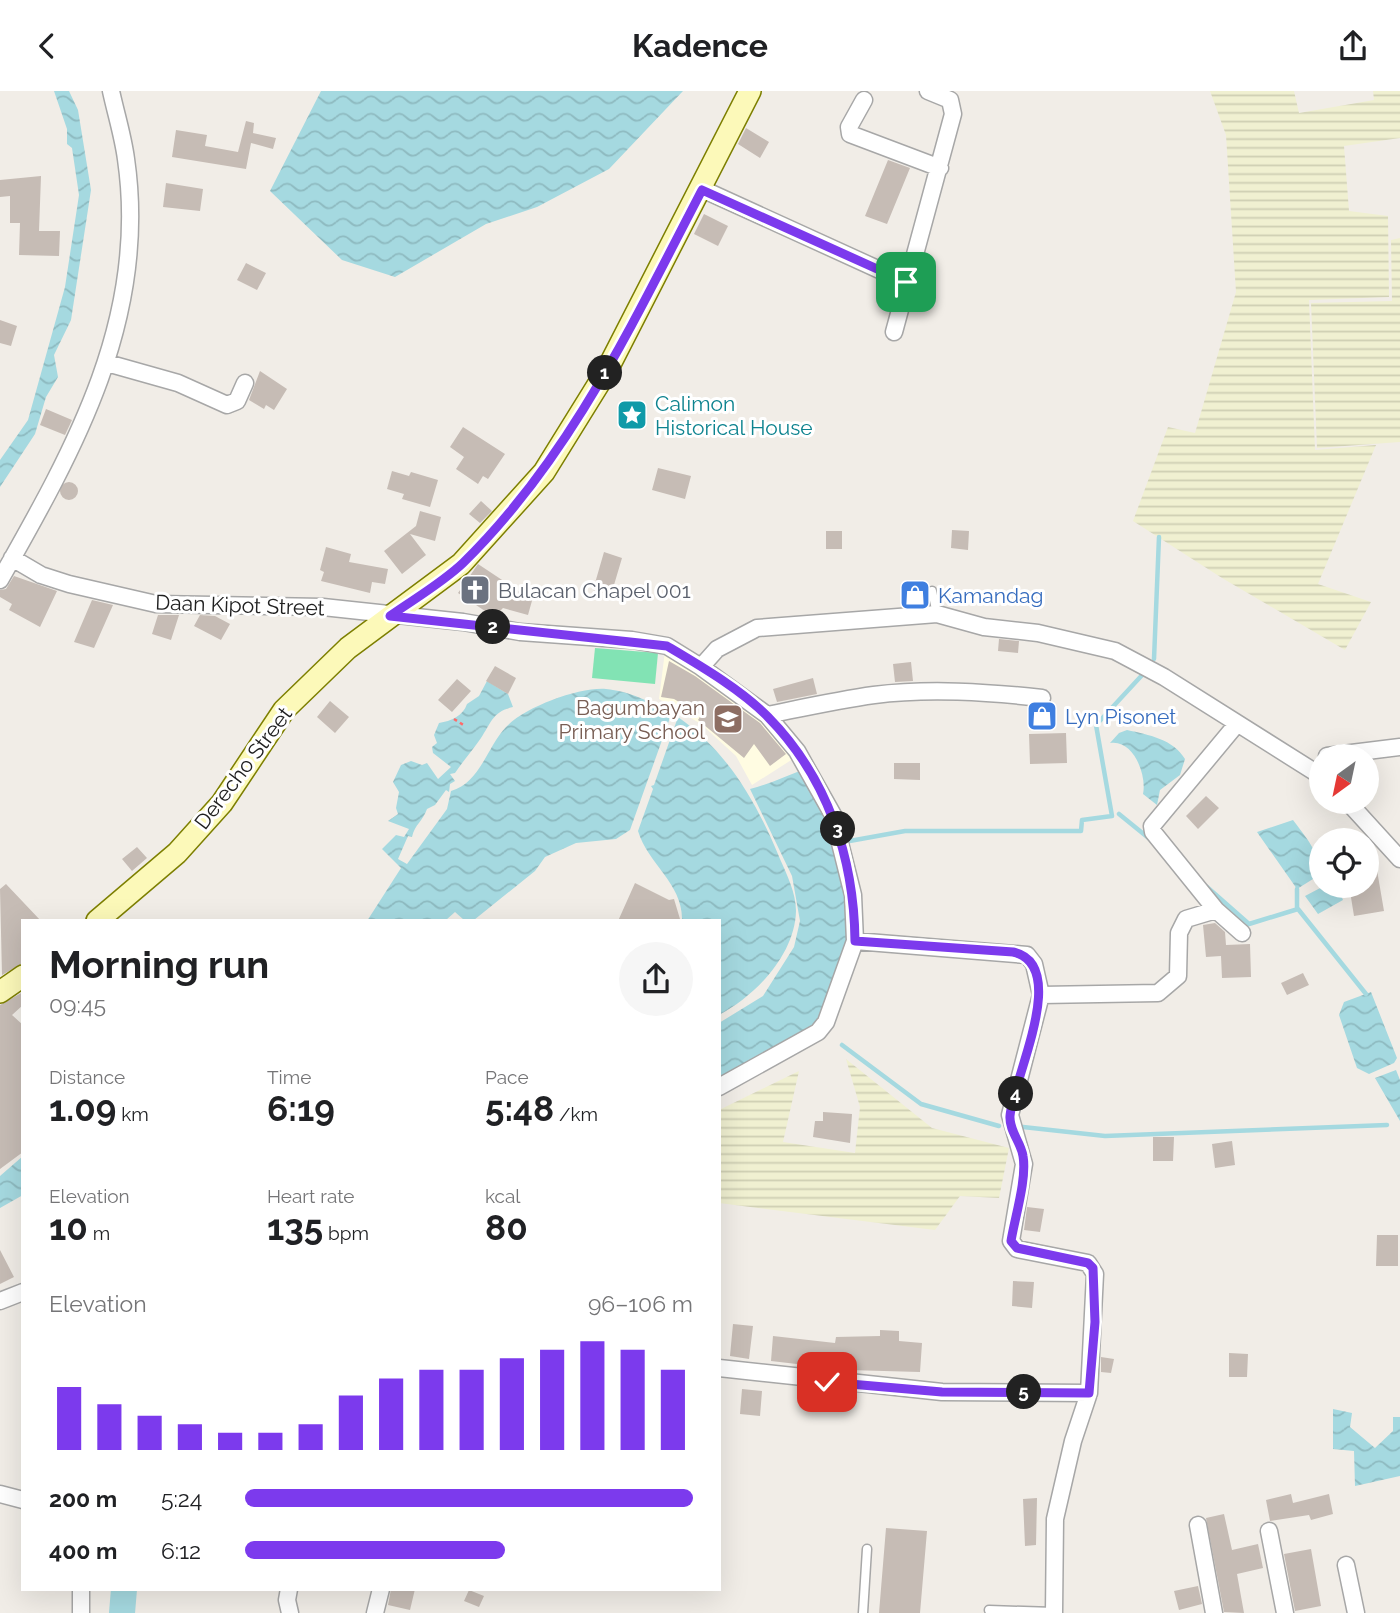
<!DOCTYPE html>
<meta charset="utf-8">
<style>
body{margin:0;font-family:Raleway,sans-serif;background:#f6f6f6;color:#202124;height:100vh;display:flex;flex-direction:column;font-size:26px;white-space:nowrap}
*{box-sizing:border-box;margin:0}
p{font-size:23px;color:#757577}
.icon{flex:none;width:38px;height:38px;fill:none;stroke:currentColor;stroke-width:2;stroke-linecap:round;stroke-linejoin:round}
.map{position:relative;flex:1;overflow:hidden}
.sheet{position:absolute;left:21px;top:828px;width:700px;height:672px;display:flex;flex-direction:column;background:#fff;border-radius:0px;box-shadow:0 7px 28px #0002}
.sheet>*{flex:none}
.needle{width:46px;rotate:213deg}
.buttons{position:absolute;left:1309px;top:653px;display:grid;gap:14px}
.buttons a{display:grid;place-items:center;width:70px;height:70px;border-radius:50%;background:#fff;box-shadow:0 7px 28px #0002;font-size:35px}
.pin{position:absolute;display:grid;place-items:center;width:60px;height:60px;color:#fff;margin:-30px;border-radius:14px;box-shadow:0 4px 10px #0006}
.km{position:absolute;width:35px;height:35px;margin:-18px;border-radius:50%;background:#222;color:#fff;font-size:19px;line-height:35px;text-align:center}
.round{display:grid;place-items:center;flex:none;width:74px;height:74px;border-radius:37px;background:#f6f6f6}
.head{display:flex;align-items:center;justify-content:space-between;height:119px;padding:0 28px}
h1{font-size:38px;font-weight:700;line-height:52px}
.metrics{display:grid;grid-template-columns:repeat(3,1fr);gap:10px;height:119px;padding:7px 28px}
.metrics div{display:grid;align-content:center}
.metrics b{font-size:35px;font-weight:700}
.metrics small{font-size:19px;font-weight:400}
.metrics p{font-size:19px}
.chart{height:196px;padding:14px 28px}
.chart p{display:flex;justify-content:space-between}
.chart svg{width:100%;height:126px;margin-top:7px;stroke:#7c3aed;stroke-width:6}
ul{padding:0 28px;list-style:none;font-size:23px}
li{display:grid;grid-template-columns:112px 84px 1fr;align-items:center;height:52px}
li i{height:18px;border-radius:9px;background:#7c3aed}
header{display:flex;justify-content:space-between;align-items:center;height:91px;padding:0 28px;background:#fff;font-size:32px;font-weight:700}
.map>svg:first-child{display:block}
.education{fill:#fffce2}
.farmland{fill:url(#farmland-rules)}
.pitch{fill:#82e3b4}
.water{fill:url(#water-waves)}
.lines{fill:none;stroke-linecap:round;stroke-linejoin:round}
.stream{stroke:#a5d9e0;stroke-width:4.5}
.river{stroke:#a5d9e0;stroke-width:26}
.building{fill:#c6bcb5}
.lane-casing{stroke:#a7a7a7;stroke-width:11}
.street-casing{stroke:#a7a7a7;stroke-width:19}
.secondary-casing{stroke:#7d7f00;stroke-width:24}
.path{stroke:#ff6b6a;stroke-width:2.5;stroke-dasharray:3.5 3.5;stroke-linecap:butt}
.lane{stroke:#fff;stroke-width:8}
.street{stroke:#fff;stroke-width:16}
.secondary{stroke:#fcf9b9;stroke-width:21}
.route-casing{stroke:#fff;stroke-width:14}
.route{stroke:#7c3aed;stroke-width:9}
.labels{text-anchor:middle;dominant-baseline:central;stroke-width:6;stroke-linejoin:round;paint-order:stroke}
.culture-label{font-size:21px;fill:#0d838f;stroke:#fff;text-anchor:start}
.worship-label{font-size:21px;fill:#5b616d;stroke:#fff;text-anchor:start}
.shop-label{font-size:21px;fill:#366cbe;stroke:#fff;text-anchor:start}
.street-label{font-size:21px;fill:#202020;stroke:#fff}
.education-label{font-size:21px;fill:#785e54;stroke:#fff;text-anchor:end}
</style>
<header><svg class="icon" aria-label="back" viewBox="0 0 24 24"><path d="M15 5l-7 7 7 7"/></svg>Kadence<svg class="icon" aria-label="share" viewBox="0 0 24 24"><path d="M12 15V3M7 8l5-5 5 5M5 13v7h14v-7"/></svg></header>
<div class="map">
<svg width="1400" height="1522" viewBox="0 0 1400 1522">
<defs>
<pattern id="farmland-rules" width="6" height="5" patternUnits="userSpaceOnUse" patternTransform="scale(1.75)"><rect width="6" height="5" fill="#f0f0d1"/><path d="M0 2.5h6" fill="none" stroke="#ceceb3"/></pattern>
<pattern id="water-waves" width="16" height="10" patternUnits="userSpaceOnUse" patternTransform="scale(1.75)"><rect width="16" height="10" fill="#a5d9e0"/><path d="M0 5q4-4 8 0t8 0" fill="none" stroke="#8ebac0"/></pattern>
</defs>
<rect width="100%" height="100%" fill="#f1ede7"/>
<path class="education" d="M665,560L760,624L796,666L752,694L736,665L701,633L659,608Z"/>
<path class="farmland" d="M1210,0H1294L1299,22L1374,9L1373,0H1400V47L1344,55L1349,120L1388,125L1389,206L1309,209L1315,359L1376,354L1318,493L1371,511L1345,559L1222,487L1133,430L1168,336L1195,342L1236,201L1226,44Z
M1400,147V351L1317,357L1311,212L1392,210L1391,149Z
M846,968L932,1037L1009,1057L999,1107L960,1105L935,1139L719,1112V1019L799,980L783,1051L855,1062L860,1016Z"/>
<path class="pitch" d="M595,557L658,562L655,593L592,587Z"/>
<path class="water" d="M54,0H69L78,19L91,99L71,229L54,264L58,286L46,306L35,343L0,396V369L28,329L65,196L79,104L72,57L67,53V38Z
M321,0H683L609,78L537,116L486,133L395,186L342,169L270,100Z
M487,590L508,603L513,616C493,620 491,632 481,647C473,659 463,670 455,682L450,683L455,690L450,693L449,701L446,699L435,714L427,718C423,730 415,733 412,746L408,745L398,768L407,773L447,718L451,700C480,692 487,656 506,636C525,616 579,596 606,598C628,600 654,611 671,624L630,739L616,748L576,752L545,766L535,780L474,829H464L455,821L446,829L367,830L401,777L382,758L396,744L404,746L409,738L388,730L398,723L396,717L399,701L393,691L401,674L411,670L422,674L427,672L438,688L451,676L433,662L432,656L437,652L434,644L439,632C451,630 463,625 467,613L479,605Z
M678,626C728,661 757,712 780,768C787,784 796,802 796,820C795,864 755,905 719,924V830L682,829C683,793 648,773 638,740L653,698L651,695L654,694Z
M1127,639C1149,644 1173,648 1185,668L1180,684L1160,699L1157,714L1143,703C1147,685 1134,648 1110,652L1119,642Z
M805,678C831,734 858,804 845,866C841,890 828,914 820,937L719,992V932L763,905L794,856L800,830L792,785L750,698C770,693 786,685 805,678Z
M1293,729C1305,745 1320,762 1321,783L1297,798L1257,741Z
M1324,795H1337L1343,809L1318,823L1305,805Z
M1371,901L1397,967L1394,972L1369,983L1357,977L1339,924L1344,911Z
M1396,979L1400,989V1030L1375,987Z
M23,1065V1104L0,1117V1085Z
M1333,1318L1352,1322L1350,1336L1375,1357L1393,1340V1326H1400V1385L1355,1395L1354,1360L1333,1358Z"/>
<g class="lines">
<path class="stream" d="M1154,568L1159,446
M1119,723L1151,749
M844,751L905,740H1081L1082,729L1112,725L1096,634L1144,582
M1207,796L1249,833L1298,818L1366,903
M1297,818V798
M842,954L921,1013L999,1035
M1023,1036L1105,1045L1387,1034"/>
<path class="river" d="M122,1522L124,1498"/>
</g>
<path class="building" d="M246,30L254,32L253,42L276,47L273,58L251,52L246,78L172,66L176,39L207,44L205,55L238,61Z
M746,37L769,51L760,67L738,53Z
M888,69L910,77L887,133L865,125Z
M41,85L39,140H60L59,165L19,164L20,132H10V105L0,106V89Z
M166,92L203,98L200,120L163,116Z
M704,123L728,135L718,155L694,143Z
M246,172L266,182L257,199L237,189Z
M0,229L17,235L11,255L0,252Z
M260,280L287,298L274,319L266,314L264,318L249,309Z
M46,318L72,329L65,344L40,334Z
M463,336L505,363L488,388L483,385L478,393L456,378L464,366L450,356Z
M658,377L691,385L685,408L652,399Z
M392,380L409,385L411,381L438,389L430,416L402,408L404,403L387,398Z
M60 400a9 9 0 1 1 18 0a9 9 0 1 1-18 0Z
M481,410L492,420L480,432L469,423Z
M420,420L441,426L435,450L410,443L426,464L402,483L384,460L416,435Z
M952,439L969,440L968,459L951,457Z
M826,440H842V458H826Z
M326,456L351,463L349,471L388,478L385,493L372,491L370,502L321,490L324,481L320,479Z
M604,461L622,467L611,504L593,499Z
M478,473L520,501L521,496L535,499L528,524L503,517L494,526L458,502Z
M14,485L57,500L40,536L9,519L12,513L0,506V499L6,498Z
M92,509L113,514L94,557L74,551Z
M158,524H179L171,549L152,543Z
M200,524L215,525L230,533L221,549L194,535Z
M999,548L1019,550L1018,562L998,560Z
M669,570L695,585L760,632L786,663L770,675L754,653L744,667L698,629L701,624L674,608L661,606Z
M911,571L913,590L895,591L893,573Z
M495,575L516,587L508,603L486,590Z
M813,587L817,603L777,611L773,598Z
M457,588L471,600L452,621L438,609Z
M330,610L349,626L335,642L317,626Z
M1066,642L1067,672L1030,673L1029,643Z
M894,672H920V689L894,688Z
M1206,705L1219,717L1198,738L1186,725Z
M137,756L147,767L132,780L122,768Z
M1373,756L1384,820L1354,825L1349,794H1367V757Z
M635,792L669,809L674,808L680,828L618,830Z
M6,793L41,830H23V872L2,884L0,798Z
M1215,832L1225,841L1226,854L1250,853L1251,886L1222,887L1221,865L1206,866L1203,834Z
M1303,882L1309,894L1287,904L1281,892Z
M23,901V914L12,924L23,934V1061L0,1078V914Z
M823,1021L852,1023L850,1052L813,1046L815,1030H823Z
M1153,1046H1174L1173,1070H1153Z
M1232,1050L1235,1074L1215,1077L1212,1053Z
M1027,1116L1044,1118L1040,1141L1024,1139Z
M1377,1144H1398V1175H1376Z
M0,1159L14,1186L0,1193Z
M1013,1190L1034,1191L1032,1217L1012,1215Z
M733,1233L753,1235L749,1268L730,1265Z
M880,1239L899,1240V1250L922,1252L920,1281L848,1279L771,1270L773,1245L835,1252L836,1246L880,1245Z
M1229,1262L1248,1263L1247,1286H1229Z
M1101,1266L1114,1268L1111,1282L1101,1281Z
M742,1298L762,1300L760,1325L740,1323Z
M1291,1403L1293,1412L1329,1403L1333,1423L1311,1429L1309,1424L1270,1430L1266,1409Z
M1037,1407L1036,1454L1025,1455L1023,1408Z
M1224,1423L1232,1459L1258,1453L1263,1477L1237,1483L1244,1522L1224,1521L1206,1427Z
M886,1437L927,1440L920,1522H879Z
M1311,1458L1321,1515L1295,1520L1284,1463Z
M1198,1495L1202,1513L1179,1519L1174,1500Z
M391,1498H415L410,1519L388,1514Z
M469,1499L484,1505L479,1516L464,1510Z"/>
<g class="lines">
<g class="lane-casing">
<path id="lane" d="M932,500L937,523
M989,1519L1054,1521
M863,1522L867,1458"/>
</g>
<g class="street-casing">
<path id="street" d="M864,9L849,36L850,43L940,77
M702,98L906,191
M894,241L953,23L950,9L928,0
M107,272L178,292L227,314L237,310L245,292
M12,467L41,484L69,493L156,513L323,516L463,531L520,541L632,549L667,555L701,576L767,624L797,660L833,724L853,804L855,850L826,931L818,941L719,996
M0,489C75,357 149,226 126,68C123,45 116,23 111,0
M701,576L717,558L757,537L937,523L984,536L1038,542L1115,560L1164,586L1321,685
M767,624C802,617 838,609 874,604C929,597 987,601 1042,607
M1236,634L1152,735L1153,741L1216,819L1242,842
M1327,665L1400,656
M1347,710L1400,768
M855,850L1027,864L1034,873L1041,904L1158,902L1178,885L1179,842L1186,828L1216,819
M1041,904L1010,1024L1024,1073L1011,1150L1017,1158L1088,1172L1095,1183L1089,1302L1073,1350L1055,1428L1054,1522
M0,1210L23,1201
M719,1277L942,1301L1089,1302
M0,1403L23,1409
M1198,1434L1214,1522
M1269,1440L1285,1522
M1346,1474L1356,1522
M289,1498L287,1509L290,1522
M81,1522V1498
M375,1522L381,1498"/>
</g>
<g class="secondary-casing">
<path id="secondary" d="M97,830L177,762L222,712L284,619L348,557L461,473L544,381L606,281L750,0
M0,901L23,885"/>
</g>
<path class="path" d="M454,628L465,635"/>
<use href="#lane" class="lane"/>
<use href="#street" class="street"/>
<use href="#secondary" class="secondary"/>
</g>
<g class="lines">
<g class="route-casing">
<path id="route" d="M827,1291L942,1301L1089,1302L1095,1231L1093,1177L1088,1172L1017,1157L1011,1150C1015,1126 1027,1088 1023,1065C1021,1051 1009,1040 1010,1025C1013,987 1071,874 1013,861L855,850C854,767 828,687 768,626C742,599 699,574 667,555L390,525C414,508 442,492 463,472C571,366 633,231 702,99L906,191"/>
</g>
<use href="#route" class="route"/>
</g>
<defs>
<g id="sight-square" transform="scale(1.575)"><rect x="-9" y="-9" width="18" height="18" rx="4" fill="#0f9aa8" stroke="#fff"/><path d="M0-6L1.8-2.2L6-1.7L2.9 1.2L3.7 5.4L0 3.3L-3.7 5.4L-2.9 1.2L-6-1.7L-1.8-2.2Z" fill="#fff"/></g>
<g id="church-square" transform="scale(1.575)"><rect x="-9" y="-9" width="18" height="18" rx="4" fill="#6b7280" stroke="#fff"/><path d="M-1.2-6h2.4v3.5h3.3v2.4h-3.3V6h-2.4V-.1h-3.3v-2.4h3.3Z" fill="#fff"/></g>
<g id="shop-square" transform="scale(1.575)"><rect x="-9" y="-9" width="18" height="18" rx="4" fill="#3f7fe0" stroke="#fff"/><path d="M-5-2.5h2.3a2.7 3.5 0 0 1 5.4 0H5L5.5 6h-11ZM-1.5-2.5h3a1.5 2.3 0 0 0-3 0Z" fill="#fff"/></g>
<g id="school-square" transform="scale(1.575)"><rect x="-9" y="-9" width="18" height="18" rx="4" fill="#8d6e63" stroke="#fff"/><path d="M0-5L7-2L0 1L-7-2ZM-4 1L0 2.5L4 1V4Q0 6-4 4Z" fill="#fff"/></g>
</defs>
<g fill-rule="evenodd">
<use href="#sight-square" x="632" y="324"/>
<use href="#church-square" x="475" y="499"/>
<use href="#shop-square" x="915" y="504"/>
<use href="#shop-square" x="1042" y="625"/>
<use href="#school-square" x="728" y="628"/>
</g>
<g class="labels">
<g class="culture-label">
<text x="655" y="312">Calimon<tspan x="655" dy="24">Historical House</tspan></text>
</g>
<g class="worship-label">
<text x="498" y="499">Bulacan Chapel 001</text>
</g>
<g class="shop-label">
<text x="938" y="504">Kamandag</text>
<text x="1065" y="625">Lyn Pisonet</text>
</g>
<g class="street-label">
<text transform="translate(240 514) rotate(2)">Daan Kipot Street</text>
<text transform="translate(243 677) rotate(-53)">Derecho Street</text>
</g>
<g class="education-label">
<text x="705" y="616">Bagumbayan<tspan x="705" dy="24">Primary School</tspan></text>
</g>
</g>
</svg>
<div class="buttons">
<a><svg class="needle" viewBox="-14 -14 28 28"><path d="M0-13l5 13h-10z" fill="#e53935"/><path d="M0 13l5-13h-10z" fill="#757577"/></svg></a>
<a><svg class="icon" aria-label="locate" viewBox="0 0 24 24"><circle cx="12" cy="12" r="6"/><path d="M12 2v4M12 18v4M2 12h4M18 12h4"/></svg></a>
</div>
<div class="pin" style="left:906px;top:191px;background:#1e9e55"><svg class="icon" aria-label="arrive" viewBox="0 0 24 24"><path d="M6 21V4h12l-3 4 3 4H6"/></svg></div>
<div class="pin" style="left:827px;top:1291px;background:#d93025"><svg class="icon" aria-label="check" viewBox="0 0 24 24"><path d="M5 12l5 5 9-10"/></svg></div>
<b class="km" style="left:605px;top:282px">1</b>
<b class="km" style="left:493px;top:536px">2</b>
<b class="km" style="left:838px;top:738px">3</b>
<b class="km" style="left:1016px;top:1003px">4</b>
<b class="km" style="left:1024px;top:1301px">5</b>
<section class="sheet">
<div class="head"><div><h1>Morning run</h1><p>09:45</p></div><a class="round"><svg class="icon" aria-label="share" viewBox="0 0 24 24"><path d="M12 15V3M7 8l5-5 5 5M5 13v7h14v-7"/></svg></a></div>
<div class="metrics">
<div><p>Distance</p><b>1.09<small> km</small></b></div>
<div><p>Time</p><b>6:19</b></div>
<div><p>Pace</p><b>5:48<small> /km</small></b></div>
</div>
<div class="metrics">
<div><p>Elevation</p><b>10<small> m</small></b></div>
<div><p>Heart rate</p><b>135<small> bpm</small></b></div>
<div><p>kcal</p><b>80</b></div>
</div>
<div class="chart"><p><span>Elevation</span>96–106 m</p>
<svg viewBox="0 0 160 44" preserveAspectRatio="none"><path d="M5 44V22M15 44V28M25 44V32M35 44V35M45 44V38M55 44V38M65 44V35M75 44V25M85 44V19M95 44V16M105 44V16M115 44V12M125 44V9M135 44V6M145 44V9M155 44V16"/></svg>
</div>
<ul>
<li><b>200 m</b>5:24<i style="width:100%"></i></li>
<li><b>400 m</b>6:12<i style="width:58%"></i></li>
</ul>
</section>
</div>
